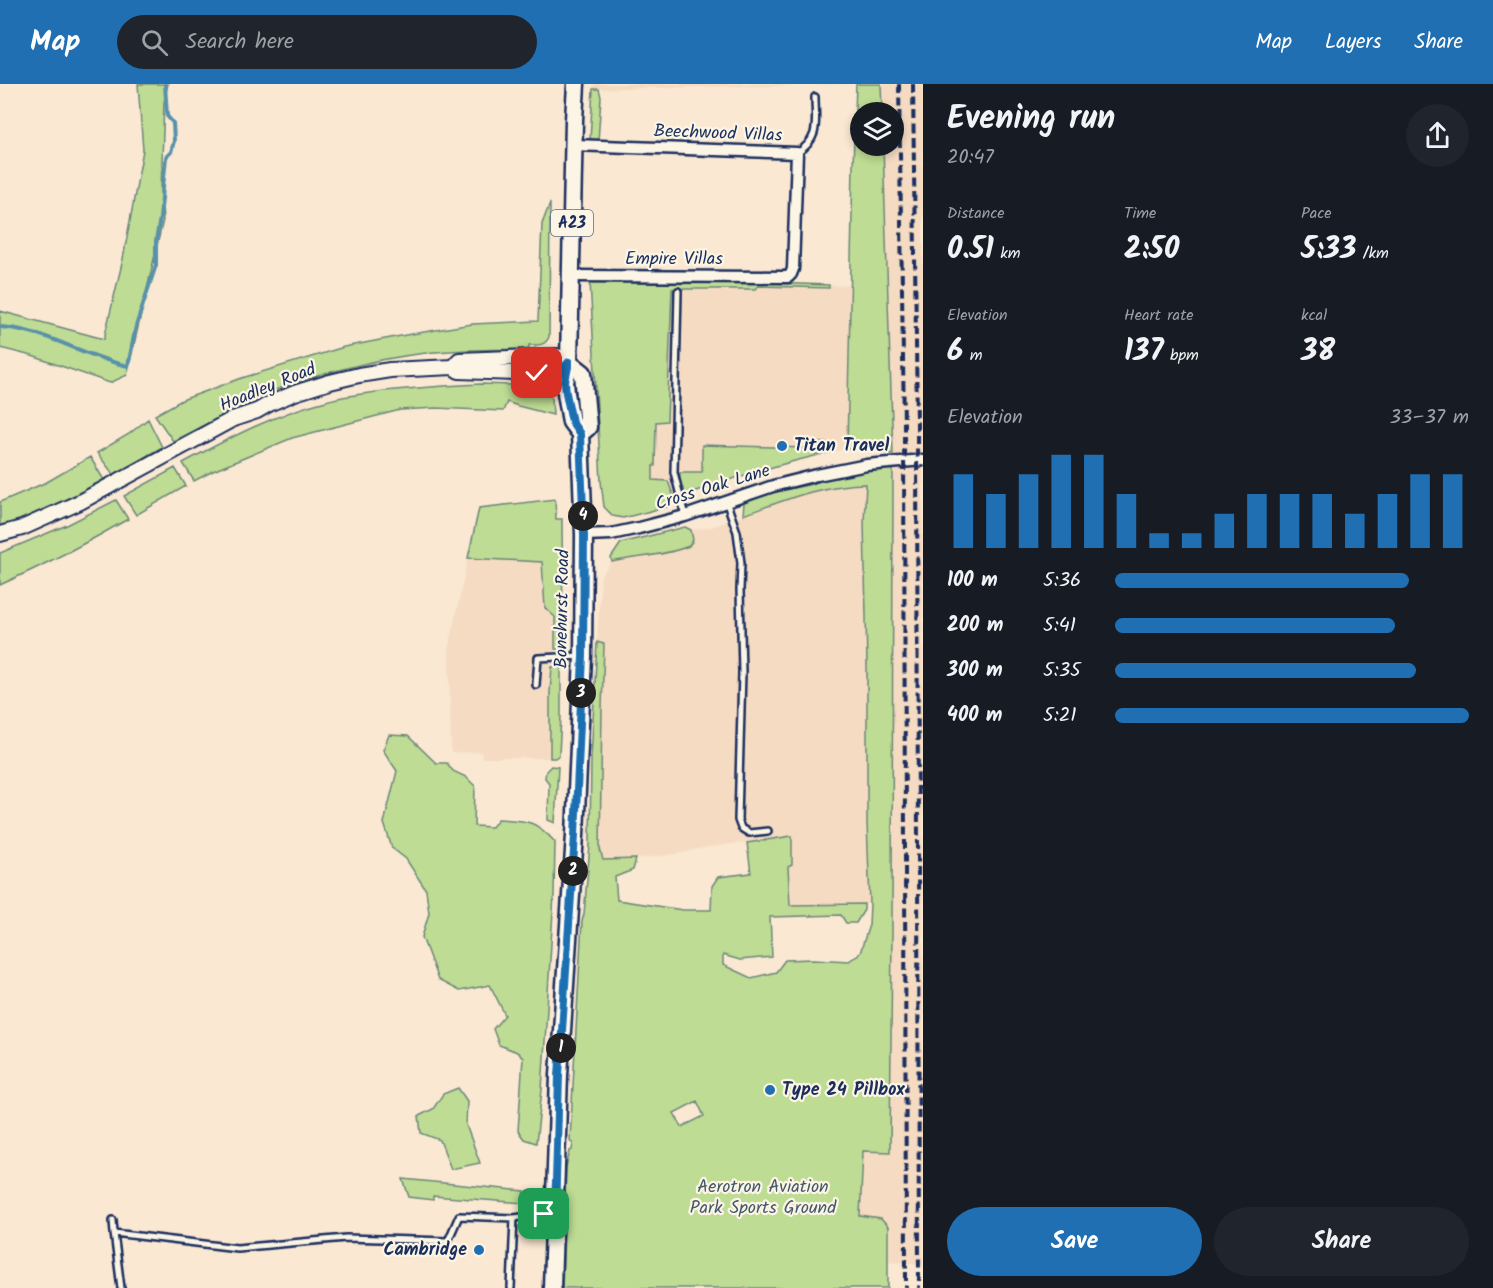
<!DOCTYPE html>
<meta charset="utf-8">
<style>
body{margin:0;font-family:Kalam,sans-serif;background:#20242c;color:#f1f3f6;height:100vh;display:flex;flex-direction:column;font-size:22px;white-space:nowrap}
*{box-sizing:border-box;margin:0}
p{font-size:20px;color:#9ea1a6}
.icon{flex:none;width:33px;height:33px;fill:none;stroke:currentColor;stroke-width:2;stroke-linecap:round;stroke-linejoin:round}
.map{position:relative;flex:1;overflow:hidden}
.sheet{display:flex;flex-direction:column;background:#171b24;width:570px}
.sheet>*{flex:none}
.fabs{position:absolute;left:850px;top:18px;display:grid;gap:12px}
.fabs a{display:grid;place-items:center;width:54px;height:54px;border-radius:50%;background:#171b24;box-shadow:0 3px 9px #0003;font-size:30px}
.pin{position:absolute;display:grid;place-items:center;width:51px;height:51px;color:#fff;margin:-26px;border-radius:12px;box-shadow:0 3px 9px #0006}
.km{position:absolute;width:30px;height:30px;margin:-15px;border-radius:50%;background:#222;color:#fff;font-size:16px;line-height:30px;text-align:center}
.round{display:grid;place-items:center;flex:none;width:63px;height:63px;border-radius:32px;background:#20242c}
.summary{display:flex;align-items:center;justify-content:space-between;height:102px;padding:0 24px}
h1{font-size:33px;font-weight:800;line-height:45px}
.figures{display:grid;grid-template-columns:repeat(3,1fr);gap:9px;height:102px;padding:6px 24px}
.figures div{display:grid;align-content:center}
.figures b{font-size:30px;font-weight:800}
.figures small{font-size:16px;font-weight:400}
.figures p{font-size:16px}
.chart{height:168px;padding:12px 24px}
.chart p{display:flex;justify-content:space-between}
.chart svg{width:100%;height:108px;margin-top:6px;stroke:#1f6fb2;stroke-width:6}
.button{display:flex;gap:12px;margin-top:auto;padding:12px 24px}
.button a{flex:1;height:69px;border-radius:36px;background:#1f6fb2;color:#fff;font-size:24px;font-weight:800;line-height:69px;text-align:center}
.button a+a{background:#20242c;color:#f1f3f6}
ul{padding:0 24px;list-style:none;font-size:20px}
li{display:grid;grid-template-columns:96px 72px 1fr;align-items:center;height:45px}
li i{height:15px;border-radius:8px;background:#1f6fb2}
header{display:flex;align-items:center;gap:36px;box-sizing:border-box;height:84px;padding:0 30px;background:#1f6fb2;color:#fff}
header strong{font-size:28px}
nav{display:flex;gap:33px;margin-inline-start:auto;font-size:21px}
.search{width:420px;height:54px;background:#20242c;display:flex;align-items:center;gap:15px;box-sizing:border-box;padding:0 21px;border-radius:33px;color:#9ea1a6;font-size:22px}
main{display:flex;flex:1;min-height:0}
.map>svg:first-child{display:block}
.built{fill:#f5dbc2}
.green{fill:#bedc94;stroke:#6c8679;stroke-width:1.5;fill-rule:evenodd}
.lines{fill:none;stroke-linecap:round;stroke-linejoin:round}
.stream{stroke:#5991aa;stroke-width:4}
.service-casing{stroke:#1b2f5e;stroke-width:10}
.minor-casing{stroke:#1b2f5e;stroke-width:15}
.tertiary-casing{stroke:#1b2f5e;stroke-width:18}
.primary-casing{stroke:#1b2f5e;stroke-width:21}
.service{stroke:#fcf5e5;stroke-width:5}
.minor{stroke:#fcf5e5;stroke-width:10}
.tertiary{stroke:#fcf5e5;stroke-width:14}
.primary{stroke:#fcf5e5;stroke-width:16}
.rail{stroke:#1b2f5e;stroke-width:4;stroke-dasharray:9 4.5;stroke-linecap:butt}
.route-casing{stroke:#fff;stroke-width:12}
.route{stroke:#1f6fb2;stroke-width:8}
.poi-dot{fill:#1f6fb2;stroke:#fcf5e5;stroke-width:2}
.labels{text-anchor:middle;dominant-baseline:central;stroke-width:4.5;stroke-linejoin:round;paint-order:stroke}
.shield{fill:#fcf5e5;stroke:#5e6a86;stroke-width:1.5}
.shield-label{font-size:16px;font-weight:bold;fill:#1b2f5e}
.street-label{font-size:18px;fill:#1b2f5e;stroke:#fcf5e5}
.poi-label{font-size:18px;font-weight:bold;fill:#1b2f5e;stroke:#fcf5e5;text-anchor:start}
.park-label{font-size:18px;fill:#445a6c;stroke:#fcf5e5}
</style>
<header>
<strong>Map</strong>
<div class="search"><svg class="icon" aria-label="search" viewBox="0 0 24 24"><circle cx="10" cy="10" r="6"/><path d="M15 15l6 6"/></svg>Search here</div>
<nav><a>Map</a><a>Layers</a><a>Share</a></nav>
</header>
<main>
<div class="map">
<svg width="923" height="1204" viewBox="0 0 923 1204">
<rect width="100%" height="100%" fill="#fae8d2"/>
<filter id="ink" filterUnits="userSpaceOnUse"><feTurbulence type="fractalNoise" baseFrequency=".0167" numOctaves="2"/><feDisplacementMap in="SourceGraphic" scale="12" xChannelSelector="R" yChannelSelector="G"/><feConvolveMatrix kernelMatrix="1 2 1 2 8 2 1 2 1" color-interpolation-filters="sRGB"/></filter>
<g filter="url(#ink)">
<path class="built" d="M594,0H856L593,5Z
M881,0H923V1180L888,1177V1143L860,1133L863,1067H890L892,847L893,383L883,62H894V28H882Z
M590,197L739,198L850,202L847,365L788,378L736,392L674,414L670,422L623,434L613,432L604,423L601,397Z
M866,399L864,437L867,581V738L870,820L790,821L788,783L792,781L791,752L703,764L677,770L636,775L603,777L600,765L602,625L597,558L601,492L612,478L693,456L691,446L711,443L806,409L834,402Z
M468,474L542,478L545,524L555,533V565L550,608V674H482L481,668L451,669L449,562Z"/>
<path class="green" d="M138,0H168L164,18L161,106L163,136L127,291L110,299L32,272L0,264V227L104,255L123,175L143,66Z
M856,0H881L882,28H861V62H883L893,370L885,369L878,361L847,365L853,82Z
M593,5H599L601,13L598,58L590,56Z
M550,119L549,253C545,262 538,261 529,261V264L522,265C490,266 457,265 426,269C364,276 305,294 248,316L252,325H236L173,357L155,331L182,316L242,294L344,263L406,251L472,240L538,237L542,140Z
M590,197L739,198L829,201V204L758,202L755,205H672L667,337L656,338L655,382H653V396L668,397L674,414L670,422L623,434L613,432L604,423L601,397Z
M481,300L511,301L545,307L552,314L553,331L518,322L507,318L503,327L436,324L400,326L292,354L213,387L194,397L183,379C229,354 275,330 326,317C337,313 350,312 362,310C402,304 441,302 481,300Z
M148,335L162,363L114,391L97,369L129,350Z
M809,359H832V368C782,379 733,394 684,411L680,401V388H702V361L808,364Z
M90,373L104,396L41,428L0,445V418L47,398Z
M893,383L892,847L890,1068L863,1067L860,1132L881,1135L888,1143V1204H562L566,1083L570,1067L572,1066L573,1060L570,1056L582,837L584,830L590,761L591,675L597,558L604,560L602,625L600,765L603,776L636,775L633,786L615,793L617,816L683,826H711L712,802L718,793L751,789L747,759L792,752V781L788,783L790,821L864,820V826L856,839H846L841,831L770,833L772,873L740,876L723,871V881L751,894L776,888L785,876L813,875L849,877L860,869L869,841L870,820L867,738V581L864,437L866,400C823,400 783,417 743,431L744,419L763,410L808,401L842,390ZM697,1017L704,1032L682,1043L674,1029Z
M175,384L186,402L136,431L124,412Z
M555,415L556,435H562L563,562L560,565H555V533L545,524L542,478L468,474L479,424Z
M116,416L128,435C87,459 44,481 0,501V469L67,441Z
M685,443L691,446L693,456L689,462C665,472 638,472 612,478L611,474L621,459Z
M561,582V632L559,671L555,674H550V608L552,583Z
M389,651L408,652L436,679H447L453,687L466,693L475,702L474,742L492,743L498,735C527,737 534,735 555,758L554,811L542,1006L536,1059L524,1055L518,1047L523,974L517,968L499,961L493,945L505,931L490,901L459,907L438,896L422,853L429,829L426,806L406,775L392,764L384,739L397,687L383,666Z
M551,682L558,683L555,739L548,736L549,699L545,694L546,687Z
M458,1004L467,1017L466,1041L480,1079L451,1085L440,1056L421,1049L419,1032L433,1025L443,1010Z
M403,1095L525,1107L524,1119L433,1112V1116L409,1113Z"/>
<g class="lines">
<path class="stream" d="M0,243C44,245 85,273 128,282L136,242L156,181V157L160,134L166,73L171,68L174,57L173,39L167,32L165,0"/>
<g class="service-casing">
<path id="service" d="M797,69C821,54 815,38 815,13
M678,207L674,388L685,432
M726,417L737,448L741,479L740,506L742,588L738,736L741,744L749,749L768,747
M536,601L538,574L581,572
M113,1136L114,1149
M121,1204L114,1149L237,1164L346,1154L448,1157L459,1132L514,1134L544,1130H553
M511,1204L514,1134"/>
</g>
<g class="minor-casing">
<path id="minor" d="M571,192L788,193L791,190L793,185L797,69L573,61
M584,451L611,450L639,444L685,432L773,402L817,391L867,381L923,376"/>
</g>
<g class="tertiary-casing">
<path id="tertiary" d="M0,450L22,444L80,418L233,335L257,327L271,319L295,309L330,298L359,291L390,286L453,283L459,276L557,272L569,278L559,289L547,290L459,287L453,283"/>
</g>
<g class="primary-casing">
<path id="primary" d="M569,278L583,289L588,343L580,350
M552,1204L559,991L575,751L583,572L584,451L580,350L571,338L566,309L565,298L569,278L574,36L576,0"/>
</g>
<use href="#service" class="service"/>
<use href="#minor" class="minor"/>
<use href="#tertiary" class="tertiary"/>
<use href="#primary" class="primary"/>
<path class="rail" d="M899,0L904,342L906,1204
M913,0L917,343L919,1204"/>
</g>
</g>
<g class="lines" filter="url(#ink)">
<g class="route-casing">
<path id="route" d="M537,289H559L569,278L565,298L566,309L572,338L580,350L584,451L583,572L575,751L559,992L555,1131L544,1130"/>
</g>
<use href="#route" class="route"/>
</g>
<g class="poi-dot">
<circle cx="782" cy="362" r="6"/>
<circle cx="770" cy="1006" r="6"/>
<circle cx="479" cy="1166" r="6"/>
</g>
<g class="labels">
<rect class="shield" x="551" y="126" width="42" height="26" rx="4.5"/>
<g class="shield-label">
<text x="572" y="139">A23</text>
</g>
<g class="street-label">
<text transform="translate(718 50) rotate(2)">Beechwood Villas</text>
<text x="674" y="175">Empire Villas</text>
<text transform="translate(268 304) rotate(-22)">Hoadley Road</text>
<text transform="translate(713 404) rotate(-17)">Cross Oak Lane</text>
<text transform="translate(563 525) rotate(-89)">Bonehurst Road</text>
</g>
<g class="poi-label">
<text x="794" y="362">Titan Travel</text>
<text x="782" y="1006">Type 24 Pillbox</text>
<text x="467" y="1166" text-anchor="end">Cambridge</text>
</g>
<g class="park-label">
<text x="763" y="1103">Aerotron Aviation<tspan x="763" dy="21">Park Sports Ground</tspan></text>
</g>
</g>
</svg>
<div class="fabs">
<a><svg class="icon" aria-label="layers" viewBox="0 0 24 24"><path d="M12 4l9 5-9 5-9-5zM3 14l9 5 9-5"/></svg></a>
</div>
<div class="pin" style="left:544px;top:1130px;background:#1e9e55"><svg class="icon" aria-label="arrive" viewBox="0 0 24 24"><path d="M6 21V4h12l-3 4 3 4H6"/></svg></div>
<div class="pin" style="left:537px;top:289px;background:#d93025"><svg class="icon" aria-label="check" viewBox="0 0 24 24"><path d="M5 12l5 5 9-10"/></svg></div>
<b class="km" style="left:561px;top:964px">1</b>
<b class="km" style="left:573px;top:787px">2</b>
<b class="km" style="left:581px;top:609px">3</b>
<b class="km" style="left:583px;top:432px">4</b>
</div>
<section class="sheet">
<div class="summary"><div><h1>Evening run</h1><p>20:47</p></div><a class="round"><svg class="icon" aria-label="share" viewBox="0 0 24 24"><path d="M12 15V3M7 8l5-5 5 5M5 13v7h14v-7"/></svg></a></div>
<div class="figures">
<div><p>Distance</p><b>0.51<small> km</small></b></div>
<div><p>Time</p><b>2:50</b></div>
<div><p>Pace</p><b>5:33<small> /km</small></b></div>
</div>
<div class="figures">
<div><p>Elevation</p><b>6<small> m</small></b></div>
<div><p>Heart rate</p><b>137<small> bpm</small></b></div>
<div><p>kcal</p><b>38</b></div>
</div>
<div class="chart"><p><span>Elevation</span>33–37 m</p>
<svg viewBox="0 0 160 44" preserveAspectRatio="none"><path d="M5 44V14M15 44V22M25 44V14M35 44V6M45 44V6M55 44V22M65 44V38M75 44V38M85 44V30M95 44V22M105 44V22M115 44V22M125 44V30M135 44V22M145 44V14M155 44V14"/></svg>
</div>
<ul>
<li><b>100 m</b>5:36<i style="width:83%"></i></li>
<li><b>200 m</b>5:41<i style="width:79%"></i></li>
<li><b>300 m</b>5:35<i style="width:85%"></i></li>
<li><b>400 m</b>5:21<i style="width:100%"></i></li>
</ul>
<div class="button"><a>Save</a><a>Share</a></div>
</section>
</main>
